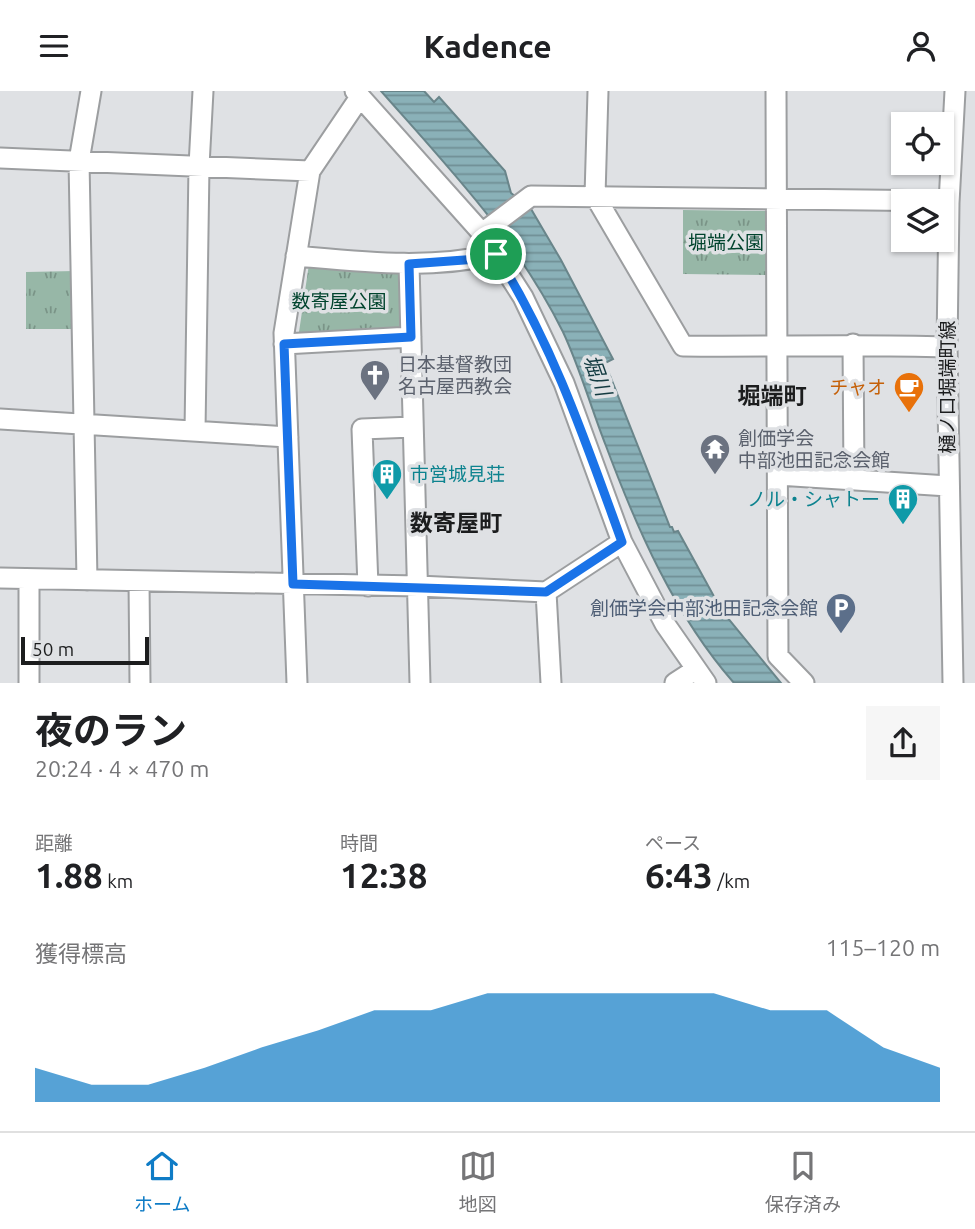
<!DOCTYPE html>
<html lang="ja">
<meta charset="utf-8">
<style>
body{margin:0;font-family:Ubuntu,"Noto Sans JP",sans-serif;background:#f6f6f6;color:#202124;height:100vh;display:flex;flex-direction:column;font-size:26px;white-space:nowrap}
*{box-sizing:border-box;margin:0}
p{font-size:23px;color:#757577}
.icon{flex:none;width:38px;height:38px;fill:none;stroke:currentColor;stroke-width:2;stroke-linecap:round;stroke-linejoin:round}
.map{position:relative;height:592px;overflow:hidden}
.details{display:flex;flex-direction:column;background:#fff;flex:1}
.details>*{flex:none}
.tools{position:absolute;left:891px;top:21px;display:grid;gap:14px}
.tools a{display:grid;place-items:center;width:63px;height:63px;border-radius:0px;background:#fff;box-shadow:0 2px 5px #0004;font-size:35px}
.scale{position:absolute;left:21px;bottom:18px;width:128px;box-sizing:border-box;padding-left:7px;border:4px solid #1c1d1e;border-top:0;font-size:19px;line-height:24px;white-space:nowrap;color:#1c1d1e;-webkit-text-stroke:5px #dfe1e4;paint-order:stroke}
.pin{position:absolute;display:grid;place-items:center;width:60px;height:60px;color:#fff;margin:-30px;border:4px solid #fff;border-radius:50%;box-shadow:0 2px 7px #0007}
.round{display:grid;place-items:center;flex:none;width:74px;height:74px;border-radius:0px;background:#f6f6f6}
.overview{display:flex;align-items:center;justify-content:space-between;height:119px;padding:0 35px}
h1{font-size:38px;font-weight:700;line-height:52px}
.stats{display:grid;grid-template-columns:repeat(3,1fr);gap:10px;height:119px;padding:7px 35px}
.stats div{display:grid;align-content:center}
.stats b{font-size:35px;font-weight:700}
.stats small{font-size:19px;font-weight:400}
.stats p{font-size:19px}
.chart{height:196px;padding:14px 35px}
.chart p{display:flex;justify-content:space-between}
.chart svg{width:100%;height:126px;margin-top:7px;fill:#0f7cc6;opacity:.7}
header{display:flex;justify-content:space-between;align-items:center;height:91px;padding:0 35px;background:#fff;font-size:32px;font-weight:700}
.tabs{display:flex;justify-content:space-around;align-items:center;height:98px;border-top:2px solid #e0e0e0;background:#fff;font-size:19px;color:#757577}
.tabs a{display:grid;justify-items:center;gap:4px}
.tabs .selected{color:#0f7cc6}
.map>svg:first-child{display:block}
.grass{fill:url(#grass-tufts)}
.water{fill:url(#water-rules);stroke:#69858a;stroke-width:2}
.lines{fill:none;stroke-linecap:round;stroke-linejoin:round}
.minor-casing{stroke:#9c9ea0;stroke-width:23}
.minor{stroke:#fff;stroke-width:19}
.route-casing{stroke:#fff;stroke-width:14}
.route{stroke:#1a73e8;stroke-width:9}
.labels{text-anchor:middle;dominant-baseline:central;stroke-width:7;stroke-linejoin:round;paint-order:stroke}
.park-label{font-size:19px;fill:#00432d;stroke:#dfe1e4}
.worship-label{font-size:19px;fill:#5b616d;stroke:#dfe1e4;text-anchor:start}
.food-label{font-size:19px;fill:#c56008;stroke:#dfe1e4;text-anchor:end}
.street-label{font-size:19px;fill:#1c1d1e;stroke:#dfe1e4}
.culture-label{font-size:19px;fill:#0d838f;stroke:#dfe1e4;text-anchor:start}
.service-label{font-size:19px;fill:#4e5e75;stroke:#dfe1e4;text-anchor:end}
.water-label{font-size:21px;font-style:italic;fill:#143b41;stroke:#dfe1e4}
.quarter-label{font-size:23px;font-weight:bold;fill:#1c1d1e;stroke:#dfe1e4}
</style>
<header><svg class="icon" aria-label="menu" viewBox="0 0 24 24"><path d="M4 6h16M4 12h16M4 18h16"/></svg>Kadence<svg class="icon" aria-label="person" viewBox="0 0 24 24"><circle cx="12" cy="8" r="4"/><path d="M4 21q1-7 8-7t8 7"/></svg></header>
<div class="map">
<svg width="975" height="592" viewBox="0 0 975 592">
<defs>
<pattern id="grass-tufts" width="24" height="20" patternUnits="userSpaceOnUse" patternTransform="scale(1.75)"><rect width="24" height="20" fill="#97b7a7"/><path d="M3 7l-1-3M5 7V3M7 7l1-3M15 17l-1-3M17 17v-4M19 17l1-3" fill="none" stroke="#7a9487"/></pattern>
<pattern id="water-rules" width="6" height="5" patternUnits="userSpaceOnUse" patternTransform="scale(1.75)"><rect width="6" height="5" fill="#8ab1b8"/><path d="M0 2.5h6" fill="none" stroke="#708f95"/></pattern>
</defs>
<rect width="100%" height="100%" fill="#dfe1e4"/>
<path class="grass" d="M683,119L765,120L769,125V184L683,183Z
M309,173L400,182L403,238L303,246L299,241Z
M75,180V238H26V181Z"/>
<path class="water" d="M381,0H424L434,11L439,6L505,80L511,102L531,118L561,169L613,268L605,272L670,436H672L674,441L678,440L722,520L781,592H734C675,525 637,438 606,355C591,317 580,277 563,241C517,148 449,77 381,0Z"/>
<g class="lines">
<g class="minor-casing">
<path id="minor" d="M355,0L482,142L523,206L564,292L622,451L665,533L706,592
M598,0L595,105L683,255C771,256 859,253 947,256
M776,0L778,565L804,592
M0,67L310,80
M482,142L531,105L949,110
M296,165C363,171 430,179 496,163
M409,173L420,592
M284,253L411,246
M853,253L854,388
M0,328L288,346
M195,340L199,75L203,0
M778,384L948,395
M0,487L418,495L546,501L622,451
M87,489L79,70L91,0
M139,490L140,592
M368,495L362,338L413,336
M546,501L551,592
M29,592V488
M297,592L284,242L310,80L360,6
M675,592L695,579
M953,592L947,256L949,112L955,0"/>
</g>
<use href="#minor" class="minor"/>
</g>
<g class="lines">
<g class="route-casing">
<path id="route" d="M496,163C554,256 585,349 622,451L546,501L293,493L284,253L411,246L409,173L478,168Z"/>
</g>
<use href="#route" class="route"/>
</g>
<defs>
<g id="church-pin" transform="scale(1.575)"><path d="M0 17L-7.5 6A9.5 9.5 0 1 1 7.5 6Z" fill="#6b7280" stroke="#dfe1e4"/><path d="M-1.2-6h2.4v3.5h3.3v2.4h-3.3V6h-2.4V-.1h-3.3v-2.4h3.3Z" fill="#fff"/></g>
<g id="cafe-pin" transform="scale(1.575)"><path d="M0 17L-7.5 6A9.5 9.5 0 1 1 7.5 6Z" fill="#e8710a" stroke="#dfe1e4"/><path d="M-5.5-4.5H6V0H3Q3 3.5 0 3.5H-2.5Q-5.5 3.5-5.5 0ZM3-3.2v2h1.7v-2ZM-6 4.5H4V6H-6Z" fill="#fff"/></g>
<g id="temple-pin" transform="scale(1.575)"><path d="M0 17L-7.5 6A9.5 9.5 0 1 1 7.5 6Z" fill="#6b7280" stroke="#dfe1e4"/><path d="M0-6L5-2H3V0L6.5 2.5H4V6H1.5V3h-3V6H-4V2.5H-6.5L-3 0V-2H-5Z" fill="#fff"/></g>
<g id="building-pin" transform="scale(1.575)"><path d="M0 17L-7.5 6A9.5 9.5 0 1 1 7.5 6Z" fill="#0f9aa8" stroke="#dfe1e4"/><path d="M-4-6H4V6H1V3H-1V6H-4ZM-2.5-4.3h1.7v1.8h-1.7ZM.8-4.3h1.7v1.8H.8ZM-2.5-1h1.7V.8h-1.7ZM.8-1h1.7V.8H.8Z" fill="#fff"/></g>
<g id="parking-pin" transform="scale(1.575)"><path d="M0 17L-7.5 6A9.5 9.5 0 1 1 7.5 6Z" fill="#5c6f8a" stroke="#dfe1e4"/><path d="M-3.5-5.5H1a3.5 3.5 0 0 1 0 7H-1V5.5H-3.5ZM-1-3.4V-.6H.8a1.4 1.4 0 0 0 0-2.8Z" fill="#fff"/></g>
</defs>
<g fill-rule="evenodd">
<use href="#church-pin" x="375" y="284"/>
<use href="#cafe-pin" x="909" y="296"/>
<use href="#temple-pin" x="715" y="358"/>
<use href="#building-pin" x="387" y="383"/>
<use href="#building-pin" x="903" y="408"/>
<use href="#parking-pin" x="841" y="517"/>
</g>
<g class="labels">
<g class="park-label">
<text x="726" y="151">堀端公園</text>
<text x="339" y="210">数寄屋公園</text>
</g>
<g class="worship-label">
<text x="398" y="273">日本基督教団<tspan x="398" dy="22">名古屋西教会</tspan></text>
<text x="738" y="347">創価学会<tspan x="738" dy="22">中部池田記念会館</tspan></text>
</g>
<g class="food-label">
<text x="886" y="296">チャオ</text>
</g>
<g class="street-label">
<text transform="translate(947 296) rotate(-90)">樋ノ口堀端町線</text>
</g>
<g class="culture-label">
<text x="410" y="383">市営城見荘</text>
<text x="880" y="408" text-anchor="end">ノル・シャトー</text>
</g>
<g class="service-label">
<text x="818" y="517">創価学会中部池田記念会館</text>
</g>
<g class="water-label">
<text transform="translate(598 284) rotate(70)">堀川</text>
</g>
<g class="quarter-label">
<text x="772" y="304">堀端町</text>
<text x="456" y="431">数寄屋町</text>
</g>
</g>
</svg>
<div class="tools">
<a><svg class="icon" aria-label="locate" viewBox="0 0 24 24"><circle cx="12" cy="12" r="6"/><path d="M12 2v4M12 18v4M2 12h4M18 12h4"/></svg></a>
<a><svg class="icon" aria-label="layers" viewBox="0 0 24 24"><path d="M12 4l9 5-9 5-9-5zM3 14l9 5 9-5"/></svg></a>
</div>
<div class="scale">50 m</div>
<div class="pin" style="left:496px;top:163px;background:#1e9e55"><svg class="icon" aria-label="arrive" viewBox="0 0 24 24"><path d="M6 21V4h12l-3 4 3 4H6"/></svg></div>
</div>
<section class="details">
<div class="overview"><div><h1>夜のラン</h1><p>20:24 · 4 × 470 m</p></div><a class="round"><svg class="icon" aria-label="share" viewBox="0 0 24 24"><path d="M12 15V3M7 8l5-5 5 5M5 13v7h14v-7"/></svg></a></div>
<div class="stats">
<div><p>距離</p><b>1.88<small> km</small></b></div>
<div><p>時間</p><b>12:38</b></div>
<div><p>ペース</p><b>6:43<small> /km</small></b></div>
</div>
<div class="chart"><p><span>獲得標高</span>115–120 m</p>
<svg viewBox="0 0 160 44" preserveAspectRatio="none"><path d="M0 44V32L10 38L20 38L30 32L40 25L50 19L60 12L70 12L80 6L90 6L100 6L110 6L120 6L130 12L140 12L150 25L160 32V44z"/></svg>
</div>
</section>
<nav class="tabs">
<a class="selected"><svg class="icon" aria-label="home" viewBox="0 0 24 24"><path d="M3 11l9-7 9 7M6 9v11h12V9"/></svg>ホーム</a>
<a><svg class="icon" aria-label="map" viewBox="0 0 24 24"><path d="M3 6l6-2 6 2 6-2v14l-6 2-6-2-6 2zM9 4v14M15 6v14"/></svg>地図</a>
<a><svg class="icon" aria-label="saved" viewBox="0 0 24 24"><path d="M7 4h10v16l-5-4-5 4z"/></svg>保存済み</a>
</nav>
